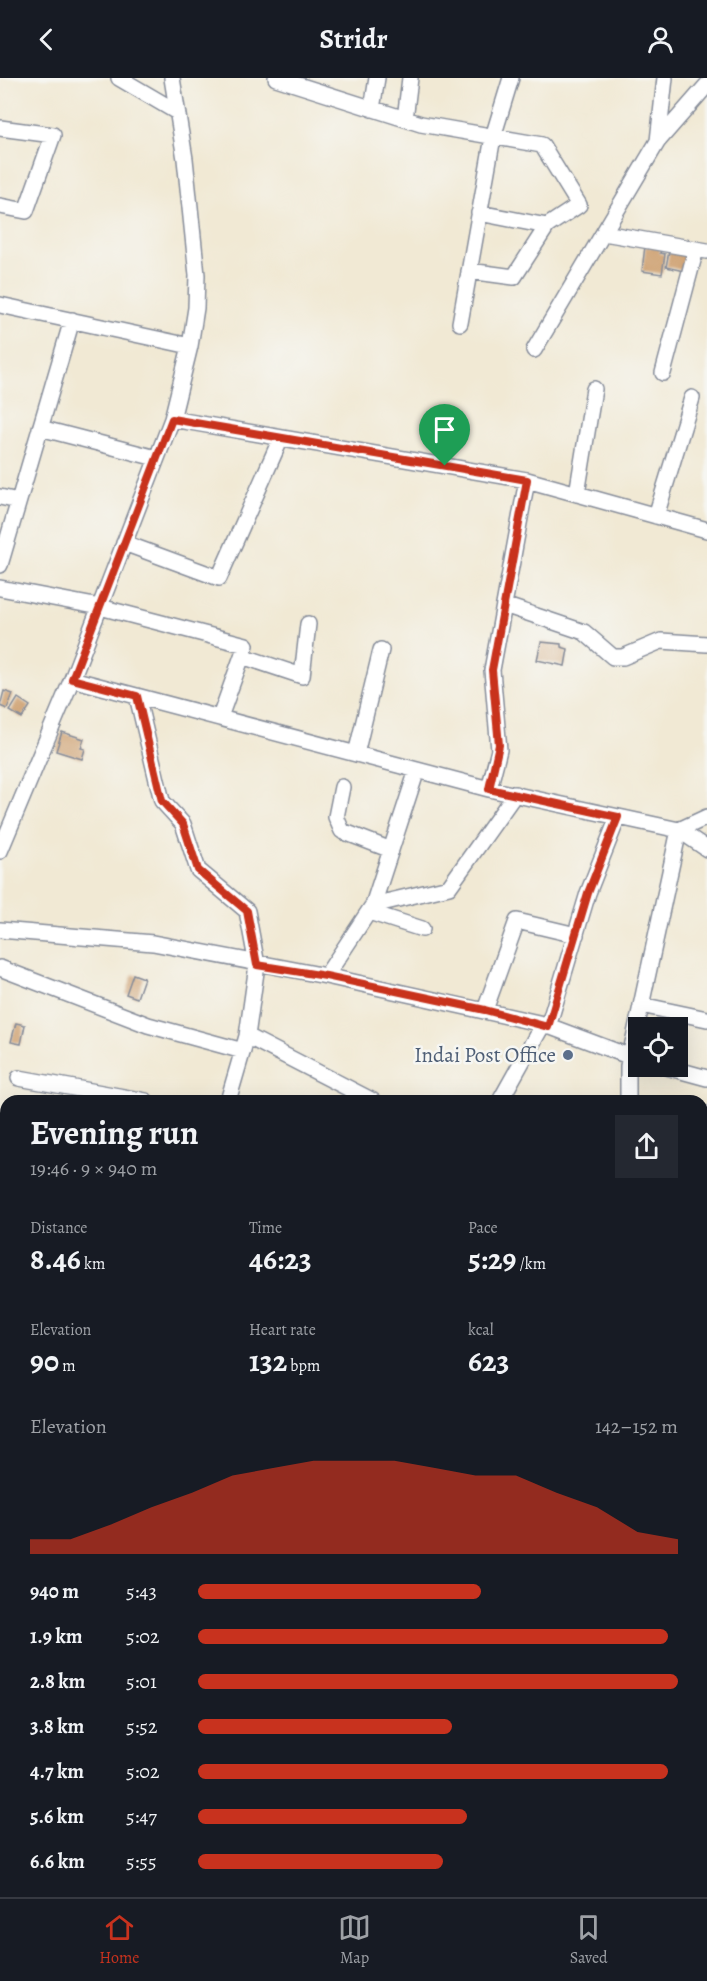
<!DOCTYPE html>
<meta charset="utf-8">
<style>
body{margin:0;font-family:Alegreya,serif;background:#242831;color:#f1f3f6;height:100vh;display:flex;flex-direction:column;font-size:22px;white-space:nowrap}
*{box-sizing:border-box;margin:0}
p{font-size:20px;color:#9ea1a6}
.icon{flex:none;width:33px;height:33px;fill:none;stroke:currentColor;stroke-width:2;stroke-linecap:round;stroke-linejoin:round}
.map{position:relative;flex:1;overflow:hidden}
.drawer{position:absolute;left:0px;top:1017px;width:708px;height:802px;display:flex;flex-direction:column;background:#171b24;border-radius:18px 18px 0 0;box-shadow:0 6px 24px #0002}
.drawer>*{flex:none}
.controls{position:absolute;left:628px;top:939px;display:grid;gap:12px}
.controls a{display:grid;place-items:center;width:60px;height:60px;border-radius:0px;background:#171b24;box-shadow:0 6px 24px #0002;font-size:30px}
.pin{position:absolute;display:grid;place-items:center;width:51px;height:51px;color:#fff;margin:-62px -26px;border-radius:50% 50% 50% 0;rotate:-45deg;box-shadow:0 0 6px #0007}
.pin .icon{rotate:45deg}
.round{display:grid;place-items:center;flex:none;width:63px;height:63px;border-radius:0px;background:#242831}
.summary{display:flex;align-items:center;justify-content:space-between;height:102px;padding:0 30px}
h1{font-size:33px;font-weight:700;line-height:45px}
.metrics{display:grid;grid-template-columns:repeat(3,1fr);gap:9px;height:102px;padding:6px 30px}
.metrics div{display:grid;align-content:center}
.metrics b{font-size:30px;font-weight:700}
.metrics small{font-size:16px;font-weight:400}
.metrics p{font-size:16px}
.chart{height:168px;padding:12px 30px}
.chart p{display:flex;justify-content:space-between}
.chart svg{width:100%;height:108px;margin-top:6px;fill:#c8321e;opacity:.7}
ul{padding:0 30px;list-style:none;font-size:20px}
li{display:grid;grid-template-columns:96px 72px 1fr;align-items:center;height:45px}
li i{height:15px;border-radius:8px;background:#c8321e}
header{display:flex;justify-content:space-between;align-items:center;height:78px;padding:0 30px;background:#171b24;font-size:27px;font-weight:700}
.tab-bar{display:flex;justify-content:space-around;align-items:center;height:84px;border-top:2px solid #363941;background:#171b24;font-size:16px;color:#9ea1a6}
.tab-bar a{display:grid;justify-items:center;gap:3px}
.tab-bar .selected{color:#c8321e}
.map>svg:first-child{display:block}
.building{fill:#cd9f6e}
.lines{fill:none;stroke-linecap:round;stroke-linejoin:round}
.minor-casing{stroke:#868c99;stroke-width:18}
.trunk-casing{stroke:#868c99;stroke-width:27}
.minor{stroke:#fff;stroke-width:15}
.trunk{stroke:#febb71;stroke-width:24}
.route-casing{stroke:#fff;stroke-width:12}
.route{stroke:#c8321e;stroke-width:8}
.service-dot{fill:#5c6f8a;stroke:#f6f6f2;stroke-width:2}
.labels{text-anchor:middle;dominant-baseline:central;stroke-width:5;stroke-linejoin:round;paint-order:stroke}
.service-label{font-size:21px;fill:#4e5e75;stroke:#f6f6f2;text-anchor:end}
</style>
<header><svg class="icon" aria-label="back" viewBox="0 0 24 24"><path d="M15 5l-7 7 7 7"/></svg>Stridr<svg class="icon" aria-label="person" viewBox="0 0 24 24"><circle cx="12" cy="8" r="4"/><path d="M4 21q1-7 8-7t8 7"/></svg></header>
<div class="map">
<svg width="707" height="1819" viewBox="0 0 707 1819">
<rect width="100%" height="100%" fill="#f6f6f2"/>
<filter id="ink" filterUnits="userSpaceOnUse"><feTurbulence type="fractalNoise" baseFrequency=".0167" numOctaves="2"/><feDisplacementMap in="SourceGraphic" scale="12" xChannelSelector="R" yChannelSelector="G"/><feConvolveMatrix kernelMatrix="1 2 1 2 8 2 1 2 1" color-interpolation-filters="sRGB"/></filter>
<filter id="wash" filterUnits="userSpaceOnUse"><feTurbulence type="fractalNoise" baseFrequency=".008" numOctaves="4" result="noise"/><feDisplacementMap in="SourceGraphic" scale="24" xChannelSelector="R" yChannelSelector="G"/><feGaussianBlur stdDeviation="1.35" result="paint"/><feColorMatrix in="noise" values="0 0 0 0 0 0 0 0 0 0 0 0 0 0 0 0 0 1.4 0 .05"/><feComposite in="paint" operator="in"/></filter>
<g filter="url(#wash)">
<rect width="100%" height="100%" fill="#f1e9d4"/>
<g id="blocks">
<path class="building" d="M645,168L661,170L660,175L665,176L662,196L642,193Z
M669,173L687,177L684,193L666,189Z
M541,564L561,566V569L568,571L565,588L537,582Z
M4,613L13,616L7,631L0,628Z
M18,620L30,628L22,640L10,633Z
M62,654L84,661L81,670L85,671L82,681L56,673Z
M133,896L144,900L137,920L126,916Z
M16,945L25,947L21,966L11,964Z
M4,1460L6,1461V1505L0,1503V1469Z"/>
</g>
</g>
<g filter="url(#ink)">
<use href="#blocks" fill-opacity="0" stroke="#868c99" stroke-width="1.5"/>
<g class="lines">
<g class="minor-casing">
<path id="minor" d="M119,0L177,34
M276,0L421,46L542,67L579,127L547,148L514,199L469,193
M372,31L377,0
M405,41L410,0
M0,50L53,57L26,133L0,128
M658,63L665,0
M479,135L547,148
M604,155L707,173
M0,227L190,268
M460,245L493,59L511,0
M534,272L658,63L707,7
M663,295L696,171
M172,341L527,402L707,452
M40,350L156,380
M577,416L594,311
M0,419L18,423
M656,438L692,320
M124,465L219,500L281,360
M0,487L72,242
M0,510L100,529L246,567L220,639
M504,527L584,554L613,579H623L661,563L707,566
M242,578L302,598L308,546
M72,601L489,711L679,752L707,739
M137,618L162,723L183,746L198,792L247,833L257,887L247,958L228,1023
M356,676L381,572
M342,709L336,739L342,753L391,772
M489,711L499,672L492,592L527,402
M0,773L72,601L172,341L190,268L196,230L197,197L185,81L172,0
M373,827L417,692
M369,834L422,851
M0,852L153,865L326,898L543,946L639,982
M0,890L148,947L243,973
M326,898L373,827L449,809L515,716
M641,927L707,941
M485,932L517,843L576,857
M548,949L588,815L618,739
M247,958L373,1023
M663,988L707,1000
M19,1000L146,1023
M500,1023L543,946
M628,1023V988L679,752L707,771
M707,1036L703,1055L707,1057
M0,1053L6,1055
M0,1172L6,1177
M702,1227H707
M702,1287H707
M0,1296L6,1302
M702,1313L707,1324
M0,1424L6,1413
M702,1450L704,1436
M702,1508L707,1509
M0,1545L6,1533
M0,1599L6,1601
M702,1665L707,1667
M0,1696L6,1698
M702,1706L707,1703
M0,1785L6,1787
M73,1814L87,1819
M415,1814L429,1819
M170,1819L171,1814
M266,1819L267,1814
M355,1819L356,1814"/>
</g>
<g class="trunk-casing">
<path id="trunk" d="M0,1432L6,1436
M651,1814L660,1819"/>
</g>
<use href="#minor" class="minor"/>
<use href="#trunk" class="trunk"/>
</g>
</g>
<g class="lines" filter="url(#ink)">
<g class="route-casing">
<path id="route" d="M172,341L527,402L492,592L499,667L489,711L618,739L588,815L548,949L485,932L326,898L257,887L247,833L198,792L183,746L162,723L137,618L72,601Z"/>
</g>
<use href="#route" class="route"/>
</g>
<circle class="service-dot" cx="568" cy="977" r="6"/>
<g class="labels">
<g class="service-label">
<text x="556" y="977">Indai Post Office</text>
</g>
</g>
</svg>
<div class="controls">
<a><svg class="icon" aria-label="locate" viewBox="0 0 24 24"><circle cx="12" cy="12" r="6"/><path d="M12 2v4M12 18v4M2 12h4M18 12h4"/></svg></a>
</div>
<div class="pin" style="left:445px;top:388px;background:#1e9e55"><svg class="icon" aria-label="arrive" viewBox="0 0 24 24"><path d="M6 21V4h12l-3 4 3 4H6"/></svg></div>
<section class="drawer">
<div class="summary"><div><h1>Evening run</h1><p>19:46 · 9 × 940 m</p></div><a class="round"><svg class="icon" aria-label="share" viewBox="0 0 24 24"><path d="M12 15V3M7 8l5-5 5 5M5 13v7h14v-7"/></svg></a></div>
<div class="metrics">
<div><p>Distance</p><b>8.46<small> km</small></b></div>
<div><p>Time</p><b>46:23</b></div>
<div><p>Pace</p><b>5:29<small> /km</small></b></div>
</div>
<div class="metrics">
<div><p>Elevation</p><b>90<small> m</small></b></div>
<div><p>Heart rate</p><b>132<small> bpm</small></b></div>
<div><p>kcal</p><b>623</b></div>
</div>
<div class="chart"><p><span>Elevation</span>142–152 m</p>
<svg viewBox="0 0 160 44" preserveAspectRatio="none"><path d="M0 44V38L10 38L20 32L30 25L40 19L50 12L60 9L70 6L80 6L90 6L100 9L110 12L120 12L130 19L140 25L150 35L160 38V44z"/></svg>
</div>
<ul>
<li><b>940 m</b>5:43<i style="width:59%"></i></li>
<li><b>1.9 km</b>5:02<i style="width:98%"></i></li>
<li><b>2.8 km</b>5:01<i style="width:100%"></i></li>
<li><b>3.8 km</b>5:52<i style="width:53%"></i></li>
<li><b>4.7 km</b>5:02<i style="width:98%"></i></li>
<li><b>5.6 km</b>5:47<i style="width:56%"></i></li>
<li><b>6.6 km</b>5:55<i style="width:51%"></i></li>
</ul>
</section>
</div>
<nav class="tab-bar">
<a class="selected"><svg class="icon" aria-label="home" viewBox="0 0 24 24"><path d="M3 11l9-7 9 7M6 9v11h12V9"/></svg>Home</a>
<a><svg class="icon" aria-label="map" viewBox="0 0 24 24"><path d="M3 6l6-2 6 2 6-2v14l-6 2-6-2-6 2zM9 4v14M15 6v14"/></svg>Map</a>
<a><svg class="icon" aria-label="saved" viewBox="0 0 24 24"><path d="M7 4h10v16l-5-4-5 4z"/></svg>Saved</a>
</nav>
